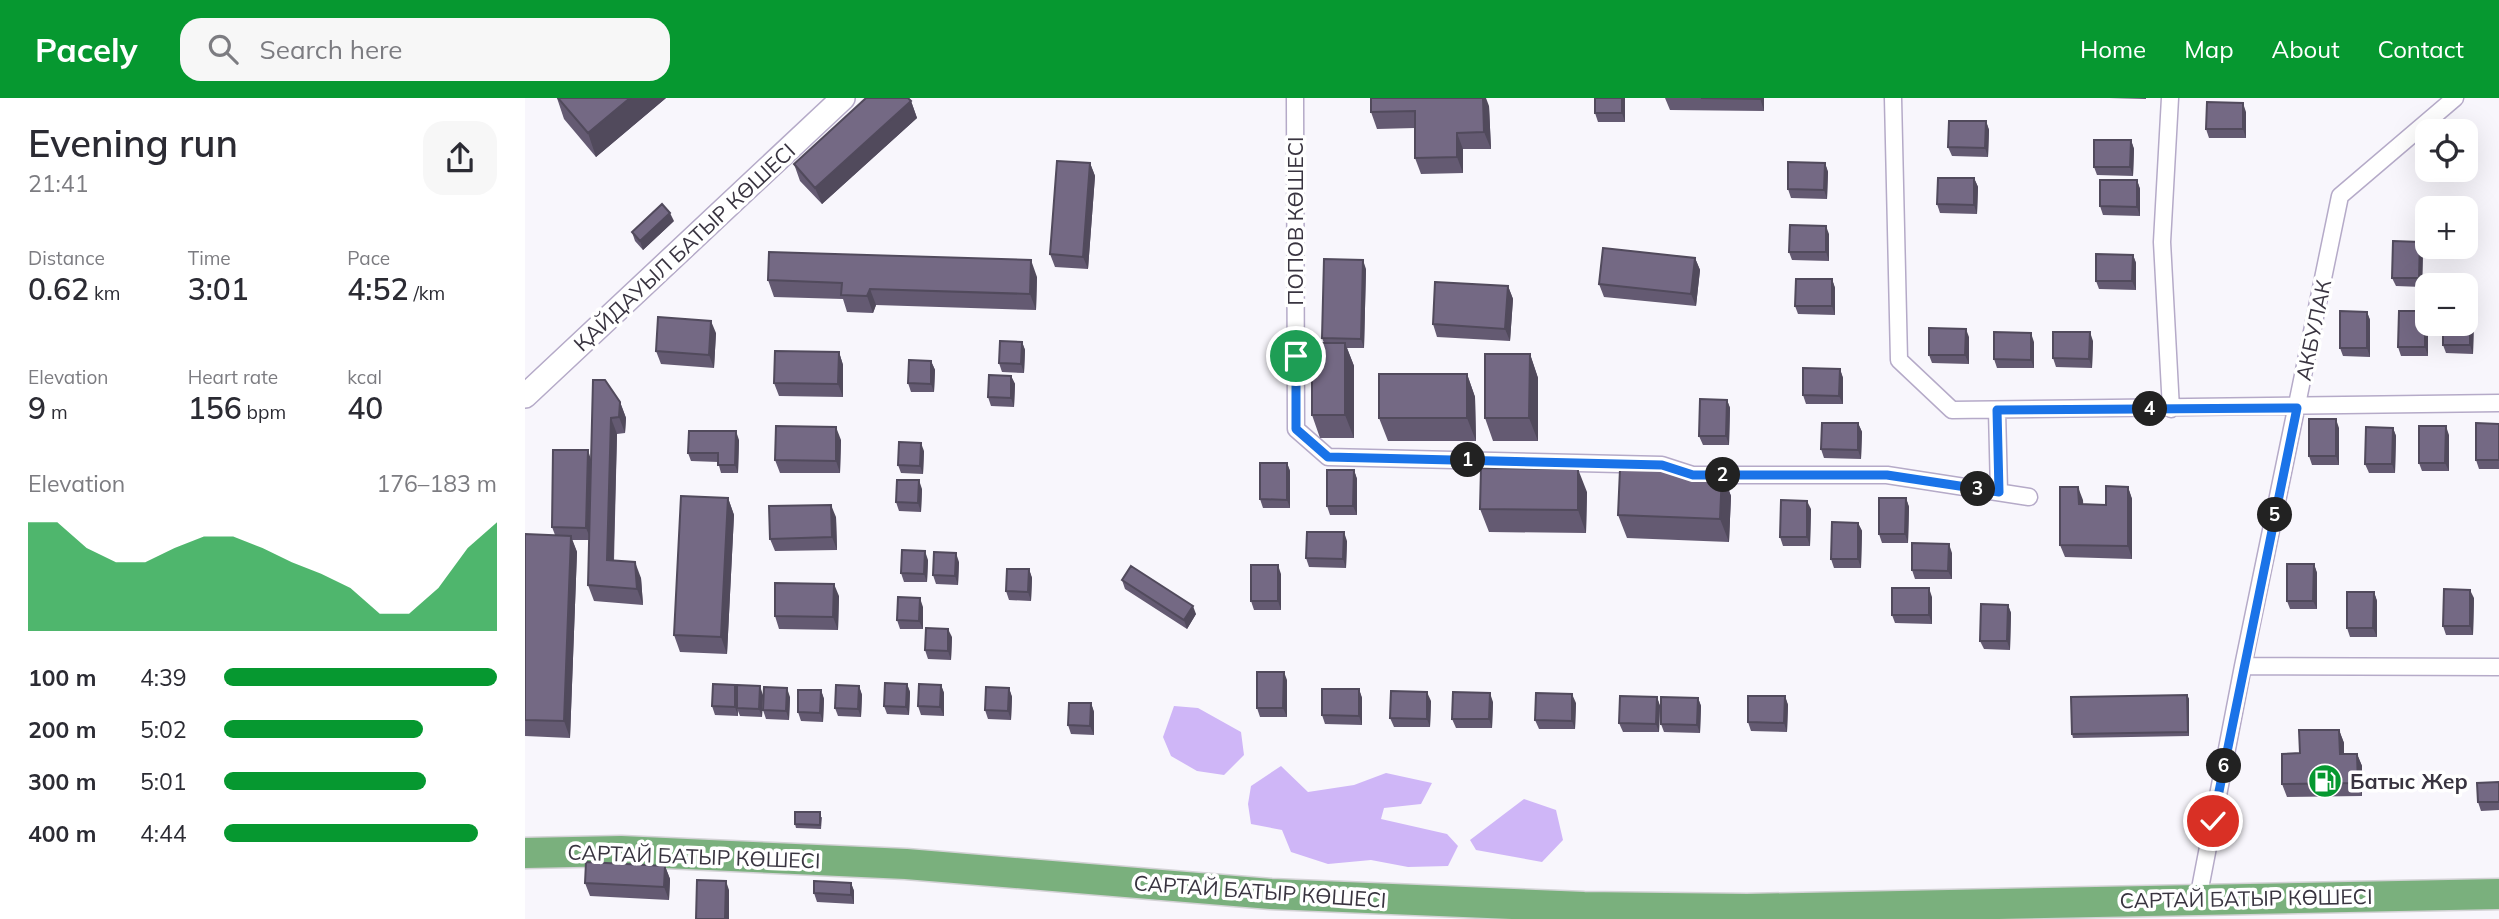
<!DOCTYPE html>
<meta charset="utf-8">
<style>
body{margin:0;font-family:Mulish,sans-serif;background:#f7f7f7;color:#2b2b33;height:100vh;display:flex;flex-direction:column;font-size:26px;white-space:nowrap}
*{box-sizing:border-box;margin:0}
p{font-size:23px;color:#7c7c81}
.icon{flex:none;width:38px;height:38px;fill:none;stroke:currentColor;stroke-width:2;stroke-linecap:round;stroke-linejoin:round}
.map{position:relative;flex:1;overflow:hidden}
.sheet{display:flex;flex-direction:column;background:#fff;width:525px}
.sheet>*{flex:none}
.buttons{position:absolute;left:1890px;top:21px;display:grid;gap:14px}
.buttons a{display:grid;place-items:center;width:63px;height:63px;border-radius:14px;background:#fff;box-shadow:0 7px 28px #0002;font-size:35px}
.pin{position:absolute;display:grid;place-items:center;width:60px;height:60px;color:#fff;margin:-30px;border:4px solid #fff;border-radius:50%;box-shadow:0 2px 7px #0007}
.km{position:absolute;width:35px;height:35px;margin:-18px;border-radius:50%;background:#222;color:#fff;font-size:19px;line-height:35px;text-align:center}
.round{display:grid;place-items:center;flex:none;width:74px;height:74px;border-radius:21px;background:#f7f7f7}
.overview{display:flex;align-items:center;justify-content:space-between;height:119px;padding:0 28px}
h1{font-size:38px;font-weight:600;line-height:52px}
.figures{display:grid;grid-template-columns:repeat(3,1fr);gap:10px;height:119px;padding:7px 28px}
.figures div{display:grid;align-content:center}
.figures b{font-size:30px;font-weight:600}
.figures small{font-size:19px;font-weight:400}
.figures p{font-size:19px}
.chart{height:196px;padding:14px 28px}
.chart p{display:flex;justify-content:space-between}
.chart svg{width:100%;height:126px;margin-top:7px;fill:#069830;opacity:.7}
ul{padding:0 28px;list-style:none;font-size:23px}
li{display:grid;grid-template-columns:112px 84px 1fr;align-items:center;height:52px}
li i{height:18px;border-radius:9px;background:#069830}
header{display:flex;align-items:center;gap:42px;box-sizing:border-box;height:98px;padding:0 35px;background:#069830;color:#fff}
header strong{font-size:33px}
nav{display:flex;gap:38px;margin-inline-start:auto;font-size:24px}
.search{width:490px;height:63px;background:#f7f7f7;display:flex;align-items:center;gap:18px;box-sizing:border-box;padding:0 24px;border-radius:21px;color:#7c7c81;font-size:26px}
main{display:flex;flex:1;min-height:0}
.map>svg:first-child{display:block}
.forest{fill:#cfb6f7}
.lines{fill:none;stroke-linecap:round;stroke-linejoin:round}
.street-casing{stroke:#b5aac8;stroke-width:19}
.secondary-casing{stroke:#b5aac8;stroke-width:26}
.highway-casing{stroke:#d3d2d5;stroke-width:33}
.street{stroke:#fff;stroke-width:16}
.secondary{stroke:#fff;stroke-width:23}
.highway{stroke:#7ab07d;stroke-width:30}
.wall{fill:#645a72}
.shaded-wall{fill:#514a5c}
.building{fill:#746984;stroke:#514a5c;stroke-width:2}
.route-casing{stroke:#fff;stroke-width:14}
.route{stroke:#1a73e8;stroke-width:9}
.labels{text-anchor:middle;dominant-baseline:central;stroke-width:7;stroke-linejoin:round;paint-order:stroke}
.street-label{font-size:21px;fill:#393440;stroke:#fff}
.poi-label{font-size:21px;font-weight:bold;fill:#393440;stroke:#fff;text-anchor:start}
</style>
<header>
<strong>Pacely</strong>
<div class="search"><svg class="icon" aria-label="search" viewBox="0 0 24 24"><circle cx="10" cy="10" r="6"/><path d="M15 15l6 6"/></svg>Search here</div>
<nav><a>Home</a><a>Map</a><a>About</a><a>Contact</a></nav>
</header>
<main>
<section class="sheet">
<div class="overview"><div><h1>Evening run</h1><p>21:41</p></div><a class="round"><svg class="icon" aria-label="share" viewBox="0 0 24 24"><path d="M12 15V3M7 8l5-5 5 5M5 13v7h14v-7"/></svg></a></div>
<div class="figures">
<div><p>Distance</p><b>0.62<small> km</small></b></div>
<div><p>Time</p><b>3:01</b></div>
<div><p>Pace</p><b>4:52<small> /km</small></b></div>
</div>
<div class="figures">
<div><p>Elevation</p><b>9<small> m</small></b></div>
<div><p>Heart rate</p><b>156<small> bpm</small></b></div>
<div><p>kcal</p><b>40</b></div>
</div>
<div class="chart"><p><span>Elevation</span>176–183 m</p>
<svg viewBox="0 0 160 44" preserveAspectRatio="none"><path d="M0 44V6L10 6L20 15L30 20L40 20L50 15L60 11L70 11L80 15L90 20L100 24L110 29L120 38L130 38L140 29L150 15L160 6V44z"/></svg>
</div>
<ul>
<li><b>100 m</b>4:39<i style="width:100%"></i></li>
<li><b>200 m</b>5:02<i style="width:73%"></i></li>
<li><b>300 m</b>5:01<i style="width:74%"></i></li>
<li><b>400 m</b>4:44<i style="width:93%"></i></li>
</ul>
</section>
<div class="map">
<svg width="1974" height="821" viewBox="0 0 1974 821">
<rect width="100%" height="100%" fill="#f8f6fc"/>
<path class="forest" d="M649,608L673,610L716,634L719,657L699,677L672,673L646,658L638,639Z
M756,668L783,694L829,687L861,675L907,685L896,706L859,710L856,721L922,736L933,748L923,768L883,769L846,762L803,766L766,754L757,732L726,726L723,706L726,688Z
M999,701L1031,712L1038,742L1017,764L951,752L945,742Z"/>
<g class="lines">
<g class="street-casing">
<path id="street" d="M770,0L771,331L803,359L1137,367L1168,377H1362L1504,399
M1368,0L1374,262L1427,312L1974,305
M1645,0L1637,144L1646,311
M1472,312L1474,394
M1718,568L1974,569
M1673,801L1718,568L1815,98L1930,0"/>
</g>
<g class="secondary-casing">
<path id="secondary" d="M0,298L318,0"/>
</g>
<g class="highway-casing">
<path id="highway" d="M0,755L96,753L381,766L746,796L1059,809L1222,811L1974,796"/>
</g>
<use href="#street" class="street"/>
<use href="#secondary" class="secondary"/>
<use href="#highway" class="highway"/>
</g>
<path class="wall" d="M32,0H141L71,59L39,21Z
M1070,0H1100V24H1073L1070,15Z
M1140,0H1239V13L1145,12Z
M1584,0H1621V1Z
M386,3L392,20L297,106L275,83L269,66Z
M964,8L966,51H938V75L896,76L890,60V30L852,31L846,14Z
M1721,14V40H1684L1681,31Z
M1461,23L1464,32L1463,59L1427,58L1423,49Z
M1606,42L1609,51L1608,78L1572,77L1569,69Z
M565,65L570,78L563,171L530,169L525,156Z
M1300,65L1303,74L1302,101L1266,100L1263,91Z
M1449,80L1453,89L1452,116L1415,115L1412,106Z
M1612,82L1615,91V118L1578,117L1575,108Z
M149,123L118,152L110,143L107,134Z
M1304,136V163L1267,162L1264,154Z
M1895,144L1898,152L1897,189L1871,188L1867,180Z
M1608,157L1611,165V192L1574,191L1571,183Z
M1170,160L1175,172L1171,208L1079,199L1074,186Z
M841,171L839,250H822L829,268V340H795L787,317L799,245L797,240Z
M512,179L511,212L351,207L348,215L322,214L318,201L249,199L243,182Z
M1307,181L1310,190V217L1273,216L1270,208Z
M983,188L988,201L985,243L912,239L908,226Z
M1900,213L1903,258H1876L1873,249Z
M1842,214L1845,222V259L1818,258L1815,250Z
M1949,219L1948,256L1921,255L1918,247Z
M191,235L189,270L136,266L131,253Z
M1444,239V266L1407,265L1404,257Z
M1568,243L1567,270L1531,269L1528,260Z
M497,244L500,252L499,275L477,274L474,265Z
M1509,244V270H1472L1469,261Z
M314,254L318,267V299L254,298L249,285Z
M1005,256L1013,280V343H968L960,320Z
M406,263L410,272L409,294H386L383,285Z
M1315,271L1318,280V306H1281L1278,297Z
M942,276L950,299L951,343H863L854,320Z
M486,278L490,286L489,309L466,308L463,299Z
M68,282L95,304L101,320L100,335L92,336L89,463L116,480L118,507L69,503L63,487L64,442H47L52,454L45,640L0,638V436L30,437L27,429L66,361Z
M1202,302L1205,310L1204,347H1178L1174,338Z
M1333,325L1337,334L1336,361L1299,360L1296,351Z
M1974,326V371H1954L1951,362Z
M1814,330V367H1787L1784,358Z
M1868,330L1871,338L1870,375H1844L1840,366Z
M1924,337V373H1897L1894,365Z
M214,342L213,375H196L193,364L166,363L163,355Z
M316,342L315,375H255L250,362Z
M399,353L398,376L376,375L373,367Z
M762,365L765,373V410H738L735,401Z
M829,372L832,381V417H805L802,408Z
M1197,375L1206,398L1204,444L1102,440L1093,417Z
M1603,389L1607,401V461L1540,459L1535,447L1558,402V406L1581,407Z
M397,391L396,414L374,413L371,404Z
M1062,394L1061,435L964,434L955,411Z
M203,400L209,417L202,556L155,554L149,537Z
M1381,400L1384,409L1383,445H1357L1354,436Z
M1286,411L1285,448H1258L1255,439Z
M311,419L312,452L250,453L245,441Z
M1333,425L1337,433L1336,470H1309L1306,461Z
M822,443L821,470L784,469L781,460Z
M1427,455V481H1390L1387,472Z
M403,462L402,484H379L376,475Z
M434,464L433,487L411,486L408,477Z
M1789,466L1792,475V511H1765L1762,503Z
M504,471L507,480L506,503L484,502L481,493Z
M756,476V512H729L726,503Z
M597,482L671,516L662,531L600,491Z
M1849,494L1852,503V539H1825L1822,530Z
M314,498L313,532L254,531L250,518Z
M1407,499V526L1370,525L1367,517Z
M1949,500L1948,537H1921L1918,528Z
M1483,507L1486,515L1485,552L1459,551L1455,543Z
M398,509V531H375L372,522Z
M427,539L426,562L403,561L400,552Z
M762,582V619H735L732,610Z
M382,586L385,594L384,617L362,616L359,608Z
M210,587L212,592L238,597L237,619L215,618L213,613V618L190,617L187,608Z
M416,587L419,595V618L396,617L393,608Z
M334,588L337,597L336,619L313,618L310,610Z
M484,590L487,599L486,622L463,621L460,612Z
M834,591L837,600V627L800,626L797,617Z
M296,592L299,601L298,624L276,623L273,614Z
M1662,597L1664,601V638L1548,640L1547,636Z
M1260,598L1263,607L1262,634L1226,633L1223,624Z
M265,599L264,622L241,621L238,612Z
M1132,599L1135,608L1134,634H1098L1094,625Z
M1173,600L1176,608L1175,635L1139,634L1136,626Z
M906,603L905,629H869L865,620Z
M968,604L967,630H931L927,621Z
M566,605L569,614V637L546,636L543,627Z
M1051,605L1050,631H1014L1010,622Z
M1814,632L1819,645V656H1832L1837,668V698L1762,699L1757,686L1775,655Z
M1974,684V712L1956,713L1953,704Z
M297,719L296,731L271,730L270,726Z
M140,768L145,781L144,802L65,798L60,785Z
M326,785L329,793V806L292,804L289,795Z"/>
<path class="shaded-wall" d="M105,0H141L71,59L63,35Z
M958,0H961L964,8L966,51L959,34Z
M1097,0H1100V24L1097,15Z
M1235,0H1239V13Z
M386,3L392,20L297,106L290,90Z
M1718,5L1721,14V40L1718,31Z
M1461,23L1464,32L1463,59L1460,50Z
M932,35L938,51V75L932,59Z
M1606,42L1609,51L1608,78L1605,69Z
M565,65L570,78L563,171L558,159Z
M1300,65L1303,74L1302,101L1299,92Z
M1449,80L1453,89L1452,116L1449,107Z
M1612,82L1615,91V118L1612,109Z
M145,115L149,123L118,152L115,143Z
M1301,128L1304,136V163L1301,154Z
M1895,144L1898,152L1897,189L1894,180Z
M1608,157L1611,165V192L1607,183Z
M1170,160L1175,172L1171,208L1166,196Z
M506,162L512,179L511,212L505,196Z
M838,162L841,171L839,250L836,241Z
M1307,181L1310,190V217L1307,208Z
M983,188L988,201L985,243L980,231Z
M345,191L351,207L348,215L342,198Z
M1945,211L1949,219L1948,256L1945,247Z
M1900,213L1902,218V226H1903V258L1900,249Z
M1842,214L1845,222V259L1842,250Z
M186,223L191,235L189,270L184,257Z
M1441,231L1444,239V266L1440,257Z
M1565,234L1568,243L1567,270L1564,261Z
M1506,235L1509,244V270L1506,262Z
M497,244L500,252L499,275L496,266Z
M820,245L829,268V340L820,317Z
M314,254L318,267V299L313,286Z
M1005,256L1013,280V343L1004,320Z
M406,263L410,272L409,294L406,286Z
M1315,271L1318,280V306L1314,298Z
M942,276L950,299L951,343L942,320Z
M486,278L490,286L489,309L486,300Z
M1202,302L1205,310L1204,347L1201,338Z
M95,304L101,320L100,335L94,319Z
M86,320L92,336L88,479L82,462Z
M1811,321L1814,330V367L1811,358Z
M1333,325L1337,334L1336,361L1333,352Z
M1921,328L1924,337V373L1920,365Z
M311,329L316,342L315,375L311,363Z
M1868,330L1871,338L1870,375L1867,366Z
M211,333L214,342L213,375L210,367Z
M396,345L399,353L398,376L395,368Z
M63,352L67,365L66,442L61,430Z
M762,365L765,373V410L762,402Z
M1053,371L1062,394L1061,435L1053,412Z
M829,372L832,381V417L828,408Z
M1197,375L1206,398L1204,444L1195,421Z
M394,382L397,391L396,414L393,405Z
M1553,389L1558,402L1559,419L1554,406Z
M1603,389L1607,401V461L1603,448Z
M203,400L209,417L202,556L196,539Z
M1381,400L1384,409L1383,445L1380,436Z
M1282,403L1286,411L1285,448L1282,439Z
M306,407L311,419L312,452L307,439Z
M1333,425L1337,433L1336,470L1333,461Z
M819,434L822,443L821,470L818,461Z
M46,438L52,454L45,640L39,623Z
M1424,446L1427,455V481L1423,473Z
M400,453L403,462L402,484L399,476Z
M431,455L434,464L433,487L430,478Z
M110,464L116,480L118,507L112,491Z
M1789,466L1792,475V511L1788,503Z
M753,467L756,476V512L753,503Z
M504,471L507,480L506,503L503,494Z
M309,486L314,498L313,532L308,519Z
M1404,490L1407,499V526L1404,517Z
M1945,492L1949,500L1948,537L1945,528Z
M1849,494L1852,503V539L1848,530Z
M395,500L398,509V531L394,523Z
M1483,507L1486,515L1485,552L1482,543Z
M668,508L671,516L662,531L659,522Z
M423,531L427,539L426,562L423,553Z
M759,574L762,582V619L758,610Z
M382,586L385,594L384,617L381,609Z
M210,587L214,595L212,610L213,618L210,609Z
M416,587L419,595V618L415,609Z
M235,588L238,597L237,619L234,611Z
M334,588L337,597L336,619L333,611Z
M262,590L265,599L264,622L261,613Z
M484,590L487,599L486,622L483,613Z
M834,591L837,600V627L834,618Z
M296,592L299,601L298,624L295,615Z
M902,594L906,603L905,629L902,621Z
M965,595L968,604L967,630L964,621Z
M1047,596L1051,605L1050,631L1047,623Z
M1662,597L1664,601V638L1663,634Z
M1260,598L1263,607L1262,634L1259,625Z
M1132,599L1135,608L1134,634L1131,626Z
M1173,600L1176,608L1175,635L1172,627Z
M566,605L569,614V637L565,628Z
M1814,632L1819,645V668L1815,656Z
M1832,656L1837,668V698L1833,685Z
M140,768L145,781L144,802L139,789Z
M201,783L204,792V821H200Z
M326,785L329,793V806L326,797Z"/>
<path class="building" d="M33,0H105L63,35Z
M341,0H383L386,3L290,90L269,66Z
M846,0H958L959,34L932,35V59L890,60V13L846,14Z
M1070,0H1097V15H1070Z
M1176,0H1235V1Z
M1682,4L1718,5V31H1681Z
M1424,23H1461L1460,50L1423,49Z
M1569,42H1606L1605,69H1569Z
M532,63L565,65L558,159L525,156Z
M1263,64L1300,65L1299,92L1263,91Z
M1413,80H1449V107L1412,106Z
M1575,82H1612V109L1575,108Z
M137,106L145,115L115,143L107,134Z
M1265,127L1301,128V154H1264Z
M1868,143L1895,144L1894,180H1867Z
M1078,150L1170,160L1166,196L1074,186Z
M244,154L506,162L505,196L345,191L342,198L316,197L317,185L243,182Z
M1571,156L1608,157L1607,183H1571Z
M799,161L838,162L836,241L797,240Z
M1271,181H1307V208H1270Z
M910,184L983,188L980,231L908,226Z
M1941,210L1945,211V247H1918V226H1941Z
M1815,213L1842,214V250H1815Z
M1874,213H1900V249H1873Z
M133,219L186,223L184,257L131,253Z
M1404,230L1441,231L1440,257H1404Z
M1469,234L1506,235V262L1469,261Z
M1528,234H1565L1564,261L1528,260Z
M475,243L497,244L496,266L474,265Z
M787,245H820V317H787Z
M250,253L314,254L313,286L249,285Z
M960,256H1005L1004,320H960Z
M384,262L406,263V286L383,285Z
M1278,270L1315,271L1314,298L1278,297Z
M854,276H942V320H854Z
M464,277L486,278V300L463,299Z
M68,282H80L95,304L94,319L86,320L82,462L110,464L112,491L63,487Z
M1175,301L1202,302L1201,338H1174Z
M1784,321H1811V358H1784Z
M1297,325H1333V352L1296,351Z
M1951,325L1974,326V362H1951Z
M251,328L311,329V363L250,362Z
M1894,328H1921L1920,365H1894Z
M1841,329L1868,330L1867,366H1840Z
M164,333H211L210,367H193V355H163Z
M374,344L396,345L395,368L373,367Z
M28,352H63L61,430L27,429Z
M735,365H762V402L735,401Z
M956,370L1053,371V412L955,411Z
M1095,371L1197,375L1195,421L1093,417Z
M802,372H829L828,408H802Z
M372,382H394L393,405L371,404Z
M1581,388L1603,389V448L1535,447V389H1553L1554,406L1581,407Z
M156,398L203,400L196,539L149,537Z
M1354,400H1381L1380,436H1354Z
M1256,402L1282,403V439H1255Z
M306,407L307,439L245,441L244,408Z
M1307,424L1333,425V461H1306Z
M782,434H819L818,461L781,460Z
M0,436L46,438L39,623L0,622Z
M1387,445L1424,446L1423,473L1387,472Z
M377,452L400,453L399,476L376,475Z
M409,454L431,455L430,478L408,477Z
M1762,466H1789L1788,503H1762Z
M726,467H753V503H726Z
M606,468L668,508L659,522L597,482Z
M482,471H504L503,494L481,493Z
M250,485L309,486L308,519L250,518Z
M1367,490H1404V517H1367Z
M1919,491L1945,492V528H1918Z
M1822,494H1849L1848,530H1822Z
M373,499L395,500L394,523L372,522Z
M1456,506L1483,507L1482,543H1455Z
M401,530L423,531V553L400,552Z
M732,574H759L758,610H732Z
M360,585L382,586L381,609L359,608Z
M188,586L210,587V609L187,608Z
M394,586L416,587L415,609L393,608Z
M212,587L235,588L234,611L212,610Z
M311,587L334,588L333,611L310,610Z
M239,589L262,590L261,613L238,612Z
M461,589L484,590L483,613L460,612Z
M797,591H834V618L797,617Z
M273,592H296L295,615L273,614Z
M866,593L902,594V621L865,620Z
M928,594L965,595L964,621H927Z
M1011,595L1047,596V623L1010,622Z
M1662,597L1663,634L1547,636L1546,599Z
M1095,598L1132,599L1131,626L1094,625Z
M1223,598H1260L1259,625L1223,624Z
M1136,599L1173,600L1172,627L1136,626Z
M544,605H566L565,628L543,627Z
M1774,632H1814L1815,656H1832L1833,685L1757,686V656L1775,655Z
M1974,684V704H1953L1952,685Z
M270,714H295V727L270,726Z
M61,764L140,768L139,789L60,785Z
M172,782L201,783L200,821H171Z
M289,783L326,785V797L289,795Z"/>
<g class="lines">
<g class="route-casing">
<path id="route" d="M771,258V331L803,359L1137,367L1168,377H1362L1474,394L1472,312L1772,310L1688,723"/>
</g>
<use href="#route" class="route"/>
</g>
<defs>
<g id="fuel-disc" transform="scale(1.75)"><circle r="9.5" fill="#069830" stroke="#fff"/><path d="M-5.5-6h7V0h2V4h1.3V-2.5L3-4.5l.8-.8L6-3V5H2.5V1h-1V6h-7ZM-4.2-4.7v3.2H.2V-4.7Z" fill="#fff"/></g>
</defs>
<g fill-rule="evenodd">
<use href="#fuel-disc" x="1800" y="683"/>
</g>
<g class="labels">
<g class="street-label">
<text transform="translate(770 123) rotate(-90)">ПОПОВ КӨШЕСІ</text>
<text transform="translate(159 149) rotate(-43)">ҚАЙДАУЫЛ БАТЫР КӨШЕСІ</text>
<text transform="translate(1788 232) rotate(-78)">АКБУЛАК</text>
<text transform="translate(169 758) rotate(2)">САРТАЙ БАТЫР КӨШЕСІ</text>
<text transform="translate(735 793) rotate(4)">САРТАЙ БАТЫР КӨШЕСІ</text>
<text transform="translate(1721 800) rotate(-1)">САРТАЙ БАТЫР КӨШЕСІ</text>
</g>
<g class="poi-label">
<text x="1825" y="683">Батыс Жер</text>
</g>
</g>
</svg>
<div class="buttons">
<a><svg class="icon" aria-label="locate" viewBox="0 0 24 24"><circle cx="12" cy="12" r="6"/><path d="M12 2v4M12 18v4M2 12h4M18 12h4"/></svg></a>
<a>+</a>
<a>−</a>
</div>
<div class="pin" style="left:771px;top:258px;background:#1e9e55"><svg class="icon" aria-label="arrive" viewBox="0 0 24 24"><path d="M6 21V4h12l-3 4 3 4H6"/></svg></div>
<div class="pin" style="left:1688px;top:723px;background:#d93025"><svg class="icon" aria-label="check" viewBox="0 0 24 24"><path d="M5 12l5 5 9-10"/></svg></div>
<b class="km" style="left:943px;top:362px">1</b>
<b class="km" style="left:1198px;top:377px">2</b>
<b class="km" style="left:1453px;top:391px">3</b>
<b class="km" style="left:1625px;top:311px">4</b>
<b class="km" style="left:1750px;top:417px">5</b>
<b class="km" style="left:1699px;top:668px">6</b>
</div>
</main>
